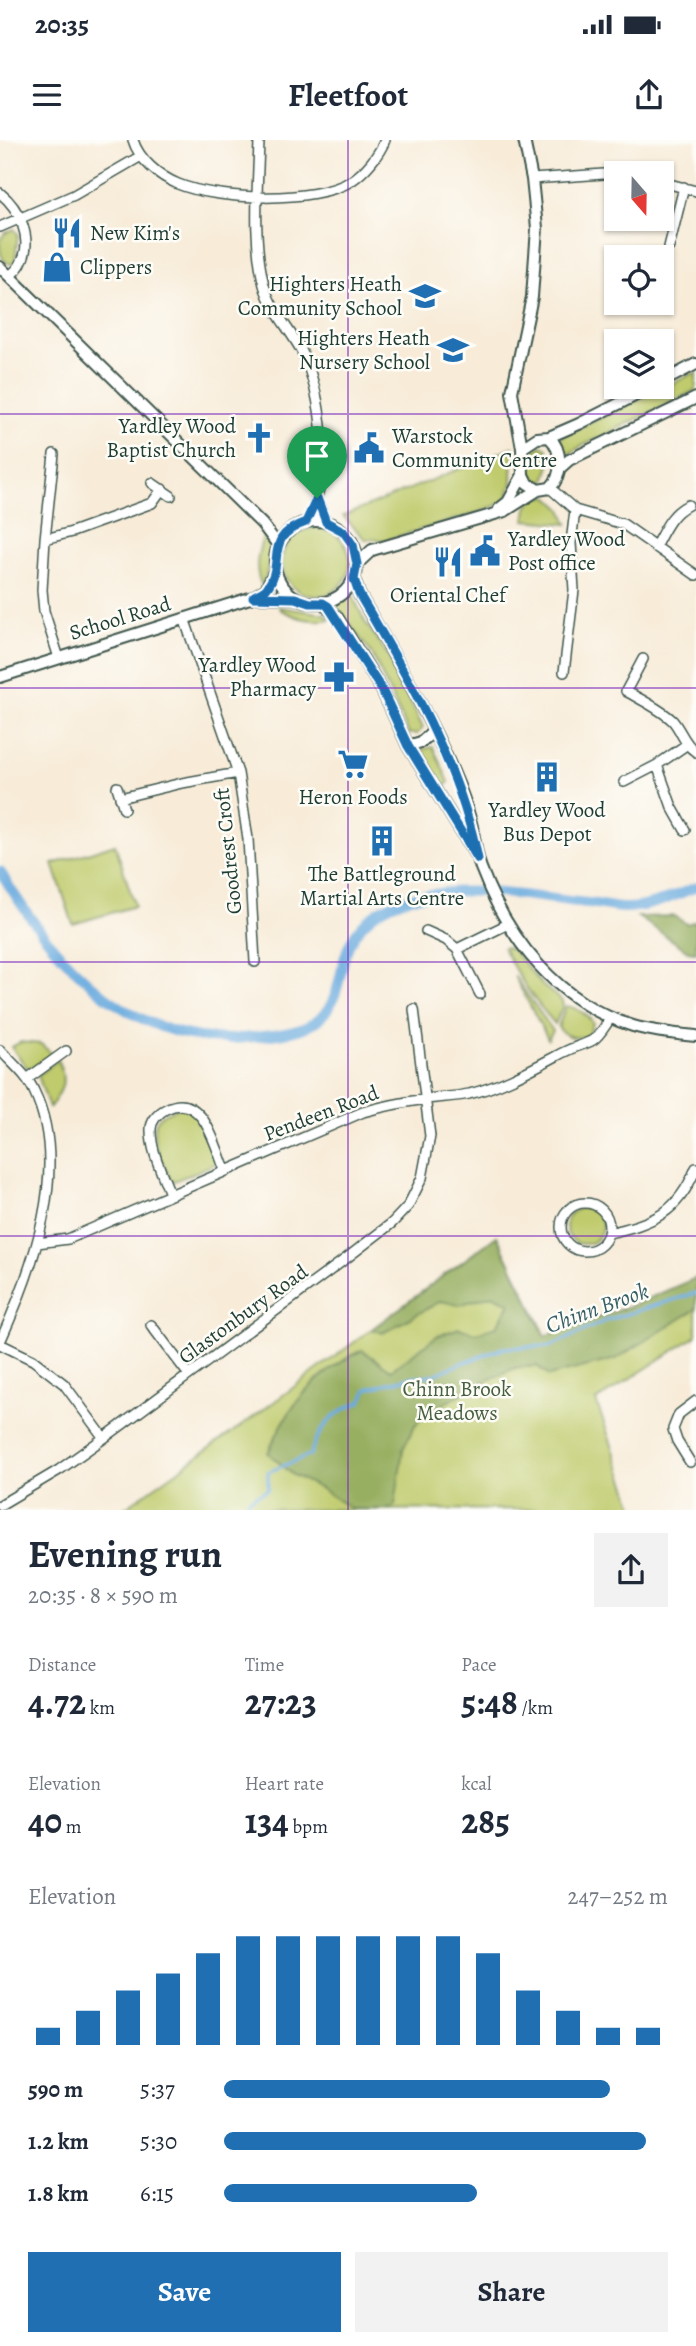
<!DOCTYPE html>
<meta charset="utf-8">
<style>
body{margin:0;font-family:Alegreya,serif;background:#f2f2f3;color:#1f2937;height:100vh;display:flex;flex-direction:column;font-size:26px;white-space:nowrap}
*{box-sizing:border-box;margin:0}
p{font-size:23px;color:#747a83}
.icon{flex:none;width:38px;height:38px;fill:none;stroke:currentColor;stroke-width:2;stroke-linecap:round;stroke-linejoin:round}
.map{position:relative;height:1370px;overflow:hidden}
.drawer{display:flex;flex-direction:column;background:#fff;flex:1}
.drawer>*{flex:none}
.needle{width:46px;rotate:160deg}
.controls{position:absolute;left:604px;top:21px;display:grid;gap:14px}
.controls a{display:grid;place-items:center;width:70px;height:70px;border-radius:0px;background:#fff;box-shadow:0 2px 5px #0004;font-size:35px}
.pin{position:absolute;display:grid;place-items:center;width:60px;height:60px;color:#fff;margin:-72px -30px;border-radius:50% 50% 50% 0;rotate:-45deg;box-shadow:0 0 7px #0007}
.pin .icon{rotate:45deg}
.round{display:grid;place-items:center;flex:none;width:74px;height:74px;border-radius:0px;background:#f2f2f3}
.head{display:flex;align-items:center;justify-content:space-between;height:119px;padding:0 28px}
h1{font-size:38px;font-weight:700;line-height:52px}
.stats{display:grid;grid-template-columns:repeat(3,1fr);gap:10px;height:119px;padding:7px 28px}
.stats div{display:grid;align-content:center}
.stats b{font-size:35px;font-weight:700}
.stats small{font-size:19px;font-weight:400}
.stats p{font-size:19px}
.chart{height:196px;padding:14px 28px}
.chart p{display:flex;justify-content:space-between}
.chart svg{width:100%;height:126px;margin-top:7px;stroke:#1f6fb2;stroke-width:6}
.button{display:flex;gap:14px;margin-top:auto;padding:14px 28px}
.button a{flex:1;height:80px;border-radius:0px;background:#1f6fb2;color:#fff;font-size:28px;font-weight:700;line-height:80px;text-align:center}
.button a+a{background:#f2f2f3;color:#1f2937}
ul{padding:0 28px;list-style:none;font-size:23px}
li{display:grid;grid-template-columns:112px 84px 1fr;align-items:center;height:52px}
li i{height:18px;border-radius:9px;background:#1f6fb2}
.status{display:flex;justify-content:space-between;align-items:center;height:49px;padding:0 35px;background:#fff;direction:ltr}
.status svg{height:19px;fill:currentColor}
header{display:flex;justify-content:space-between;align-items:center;height:91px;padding:0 28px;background:#fff;font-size:32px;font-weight:700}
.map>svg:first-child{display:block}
.green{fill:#bfcb6c;stroke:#6f8450;stroke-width:2}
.forest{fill:#97af60;stroke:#5b764a;stroke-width:2}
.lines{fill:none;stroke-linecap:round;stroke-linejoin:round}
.stream{stroke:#6aabde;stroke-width:3.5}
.canal{stroke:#6aabde;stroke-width:10}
.minor-casing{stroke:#40574d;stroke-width:12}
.tertiary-casing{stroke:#40574d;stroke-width:14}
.minor{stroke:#fff;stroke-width:9}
.tertiary{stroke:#fff;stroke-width:10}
.route-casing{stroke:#fff;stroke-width:14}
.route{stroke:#1f6fb2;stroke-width:9}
.grid{fill:none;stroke:#7b2cbf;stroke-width:2;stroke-opacity:0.55}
.labels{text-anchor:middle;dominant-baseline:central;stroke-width:5;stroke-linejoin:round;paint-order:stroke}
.poi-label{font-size:21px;fill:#1f3d34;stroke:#fdfcf7;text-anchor:start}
.street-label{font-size:21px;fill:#1f3d34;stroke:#fdfcf7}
.park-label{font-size:21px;fill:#476042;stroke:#fdfcf7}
.water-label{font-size:23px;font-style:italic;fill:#365e67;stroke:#fdfcf7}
</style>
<div class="status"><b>20:35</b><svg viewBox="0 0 49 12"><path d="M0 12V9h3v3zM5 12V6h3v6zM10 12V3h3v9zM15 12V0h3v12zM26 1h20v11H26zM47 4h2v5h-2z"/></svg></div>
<header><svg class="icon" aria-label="menu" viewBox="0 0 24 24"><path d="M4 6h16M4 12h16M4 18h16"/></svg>Fleetfoot<svg class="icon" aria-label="share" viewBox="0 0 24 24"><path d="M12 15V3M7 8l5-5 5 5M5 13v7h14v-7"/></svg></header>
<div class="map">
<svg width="696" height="1370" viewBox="0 0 696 1370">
<rect width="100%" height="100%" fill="#fdfcf7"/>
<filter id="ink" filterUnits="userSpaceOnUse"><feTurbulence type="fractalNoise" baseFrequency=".0143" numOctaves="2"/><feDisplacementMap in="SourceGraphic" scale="14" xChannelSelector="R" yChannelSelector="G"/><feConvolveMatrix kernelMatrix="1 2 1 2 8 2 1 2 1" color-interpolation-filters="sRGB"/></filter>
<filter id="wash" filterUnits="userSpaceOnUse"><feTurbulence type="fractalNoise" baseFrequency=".00686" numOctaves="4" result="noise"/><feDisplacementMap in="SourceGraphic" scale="28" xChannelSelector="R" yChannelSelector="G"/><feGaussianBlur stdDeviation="1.57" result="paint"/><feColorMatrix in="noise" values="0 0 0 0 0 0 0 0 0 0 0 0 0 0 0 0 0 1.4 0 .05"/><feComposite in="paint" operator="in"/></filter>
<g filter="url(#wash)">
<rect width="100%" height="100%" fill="#f8ecd9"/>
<path class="green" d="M14,89L18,94L15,122L11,124C0,122 0,110 0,100L5,93Z
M696,232V250L580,307L564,317L557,299Z
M541,306L547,308L550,325L545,341H536C528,329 527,313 541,306Z
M513,307L512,343L508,355L502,363L474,374L385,400L365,399L343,376Z
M548,356L562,369L568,384L525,380L527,368L533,359Z
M282 422a34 34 0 1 1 68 0a34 34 0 1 1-68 0Z
M264,394C274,405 268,433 262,446C253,428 258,412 264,394Z
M351,452L365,482L387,514L423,588L417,594H409L372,514L334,463Z
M279,467L325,474L331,479C312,483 297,478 281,470Z
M433,607L449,642L443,648C430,641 425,622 419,610Z
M115,704L135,766L73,784L53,724Z
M505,807L512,809L542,845L562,861L563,866L555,884C534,861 518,837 503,808Z
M514,836L553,891L548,899Z
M566,866C576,867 588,875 593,883L588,896C576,899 565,898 558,887Z
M21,902L41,904L52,914L29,930L11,907Z
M58,920C67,941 63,951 49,968L38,935Z
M181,967C205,973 210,1002 217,1023L172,1042C165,1025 144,994 160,977C164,972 174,970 181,967Z
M566 1086a18 18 0 1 1 36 0a18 18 0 1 1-36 0Z
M497,1096L546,1196L636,1164L696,1138V1196L596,1261L635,1369L122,1370L255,1276Z"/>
<path class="forest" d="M674,776L687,784L696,781V812L688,811L638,777Z
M497,1096L545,1196L636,1164L696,1138V1169L616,1219L549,1236L537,1226L515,1228L483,1242L429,1272L415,1285L403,1309L395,1365L389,1369H352L321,1349L293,1335L268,1313C290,1263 313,1236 362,1210L391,1230L437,1196L459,1188L476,1193L497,1186L510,1163L492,1155L459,1165L441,1161L383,1193L372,1189Z"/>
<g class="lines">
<path class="stream" d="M240,1370L250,1359L268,1349V1332L310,1315C318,1289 335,1270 361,1262L367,1249L411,1237L434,1235L459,1224L504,1208L551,1206L607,1180L696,1153"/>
<path class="canal" d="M0,731C55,824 136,913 254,897C275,895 304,893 320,878C338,862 339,837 345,816C355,783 382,764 414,757C475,744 528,757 588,763C600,764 613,768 625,768C649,768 675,756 696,747"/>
</g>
</g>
<g filter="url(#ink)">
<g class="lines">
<g class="minor-casing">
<path id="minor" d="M133,0C139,20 159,36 178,44C216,60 315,64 351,41C365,32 379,15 385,0
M259,0C258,47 252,98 264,145C271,170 289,188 301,210C323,252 333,341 306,382
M532,39L618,33
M662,42L696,51
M0,53C19,68 34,99 21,123C19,128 14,132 10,136
M0,87L74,55L141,16
M669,107L684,47
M152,343L171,356
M550,348L575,370L623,384L696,435
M317,360L326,382
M45,399L54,314
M655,407C664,391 670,374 688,365
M184,478L238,633L248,699L255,822
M59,518L44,471L42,450L45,399L72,392L152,363L162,349
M643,519L626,551C641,560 661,569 673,581C682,592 684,604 696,612
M564,532L574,450L571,403L575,370
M624,642L657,625
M117,647L124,669
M120,658L182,643L238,633
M685,690L672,667L657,625L686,605
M426,791L446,800L457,809
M480,854L457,809L508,784
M0,910C12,923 27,935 34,951C71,1028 32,1131 0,1202
M27,939L66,911
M170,1054C163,1035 151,1012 151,991C150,982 158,973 166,969C203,950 215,1006 225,1030
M561 1087a24 24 0 1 1 48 0a24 24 0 1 1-48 0Z
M608,1093C654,1083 678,1073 696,1028
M37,1103L68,1099L363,972C384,966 405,962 426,959C440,957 455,957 469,954C502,946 532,929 562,913C591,898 591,910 611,877
M151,1185L189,1235
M0,1204L33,1220L64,1244L104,1298
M690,1322L677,1301L673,1289L679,1274L696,1261
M0,1365L59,1330L104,1298L348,1117L392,1083L408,1066L422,1038L430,996L414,869"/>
</g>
<g class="tertiary-casing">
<path id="tertiary" d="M0,127L262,384L278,405
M662,242L696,224
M549,297L579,284L652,247
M522,308L537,298L549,297C562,309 564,335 550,348L538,350L527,343L523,335L522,308L512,252L532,157L537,88L532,39L524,0
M560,328L569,320L696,258
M499,369L508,362L523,335
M275 422a41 41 0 1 1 82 0a41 41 0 1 1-82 0Z
M357,424L372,410L505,371L538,350
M354,438L359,454C395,517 432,579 459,646C464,659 469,673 472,687C475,700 476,715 481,728C508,800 558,863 633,886C654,892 675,894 696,896
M255,457L295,458
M323,463L337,477L382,550L408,606L475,714
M0,537L253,457L266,449L275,430
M408,606L421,602L433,592"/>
</g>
<use href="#minor" class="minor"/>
<use href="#tertiary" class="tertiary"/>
</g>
</g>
<g class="lines" filter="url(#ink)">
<g class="route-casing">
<path id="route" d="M317,358L326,382L343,391L353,405L357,424L354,439L359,454C408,537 459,623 478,719L408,606L382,550L328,466L323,463H310L295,458L253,457C257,454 264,452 267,448C286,423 262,397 306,382Z"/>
</g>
<use href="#route" class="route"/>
</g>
<path class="grid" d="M348,0V1370M0,274H696M0,548H696M0,822H696M0,1096H696"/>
<defs>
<g id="restaurant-bare" transform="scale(2.415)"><path d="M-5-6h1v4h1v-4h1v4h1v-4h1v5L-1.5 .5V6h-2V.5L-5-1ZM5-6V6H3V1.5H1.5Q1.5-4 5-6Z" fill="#1f6fb2" stroke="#fdfcf7" stroke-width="2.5" paint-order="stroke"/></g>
<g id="shop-bare" transform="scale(2.415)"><path d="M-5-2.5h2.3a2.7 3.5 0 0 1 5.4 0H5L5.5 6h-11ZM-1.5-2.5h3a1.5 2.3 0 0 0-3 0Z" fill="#1f6fb2" stroke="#fdfcf7" stroke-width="2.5" paint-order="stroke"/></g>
<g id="school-bare" transform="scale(2.415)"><path d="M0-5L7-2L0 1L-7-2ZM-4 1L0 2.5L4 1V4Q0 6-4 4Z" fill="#1f6fb2" stroke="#fdfcf7" stroke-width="2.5" paint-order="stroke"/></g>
<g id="church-bare" transform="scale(2.415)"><path d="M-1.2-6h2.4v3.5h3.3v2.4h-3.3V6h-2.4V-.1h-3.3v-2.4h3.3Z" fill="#1f6fb2" stroke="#fdfcf7" stroke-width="2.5" paint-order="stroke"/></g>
<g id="civic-bare" transform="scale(2.415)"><path d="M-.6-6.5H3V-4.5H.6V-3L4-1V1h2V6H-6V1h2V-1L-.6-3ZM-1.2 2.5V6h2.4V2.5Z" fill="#1f6fb2" stroke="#fdfcf7" stroke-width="2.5" paint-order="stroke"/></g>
<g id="pharmacy-bare" transform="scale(2.415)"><path d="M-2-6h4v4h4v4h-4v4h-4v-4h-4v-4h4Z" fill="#1f6fb2" stroke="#fdfcf7" stroke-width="2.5" paint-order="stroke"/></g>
<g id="supermarket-bare" transform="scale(2.415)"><path d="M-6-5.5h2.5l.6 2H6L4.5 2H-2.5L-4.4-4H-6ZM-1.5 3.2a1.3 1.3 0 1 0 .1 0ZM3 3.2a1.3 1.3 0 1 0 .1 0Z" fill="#1f6fb2" stroke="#fdfcf7" stroke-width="2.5" paint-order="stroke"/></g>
<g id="building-bare" transform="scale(2.415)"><path d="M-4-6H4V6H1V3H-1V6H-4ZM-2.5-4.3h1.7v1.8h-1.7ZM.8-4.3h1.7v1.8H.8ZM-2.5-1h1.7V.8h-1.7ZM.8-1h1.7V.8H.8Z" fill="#1f6fb2" stroke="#fdfcf7" stroke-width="2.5" paint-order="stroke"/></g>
</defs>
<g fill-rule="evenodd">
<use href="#restaurant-bare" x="67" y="93"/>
<use href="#shop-bare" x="57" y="127"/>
<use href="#school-bare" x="425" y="156"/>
<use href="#school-bare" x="453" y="210"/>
<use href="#church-bare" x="259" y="298"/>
<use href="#civic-bare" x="369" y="308"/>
<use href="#civic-bare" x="485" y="411"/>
<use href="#restaurant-bare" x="448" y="422"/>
<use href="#pharmacy-bare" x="339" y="537"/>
<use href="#supermarket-bare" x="353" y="624"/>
<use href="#building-bare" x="547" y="637"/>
<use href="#building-bare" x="382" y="701"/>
</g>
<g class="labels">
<g class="poi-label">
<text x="90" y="93">New Kim's</text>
<text x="80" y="127">Clippers</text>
<text x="402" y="144" text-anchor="end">Highters Heath<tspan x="402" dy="24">Community School</tspan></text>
<text x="430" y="198" text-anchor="end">Highters Heath<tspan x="430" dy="24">Nursery School</tspan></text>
<text x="236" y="286" text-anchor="end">Yardley Wood<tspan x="236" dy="24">Baptist Church</tspan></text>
<text x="392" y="296">Warstock<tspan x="392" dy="24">Community Centre</tspan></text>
<text x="508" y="399">Yardley Wood<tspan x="508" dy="24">Post office</tspan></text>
<text x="448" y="455" text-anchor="middle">Oriental Chef</text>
<text x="316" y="525" text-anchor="end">Yardley Wood<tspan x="316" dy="24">Pharmacy</tspan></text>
<text x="353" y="657" text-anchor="middle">Heron Foods</text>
<text x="547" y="670" text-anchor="middle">Yardley Wood<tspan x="547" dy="24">Bus Depot</tspan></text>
<text x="382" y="734" text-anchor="middle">The Battleground<tspan x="382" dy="24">Martial Arts Centre</tspan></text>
</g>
<g class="street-label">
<text transform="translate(120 478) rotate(-17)">School Road</text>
<text transform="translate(228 711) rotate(-96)">Goodrest Croft</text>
<text transform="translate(321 973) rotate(-21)">Pendeen Road</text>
<text transform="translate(243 1174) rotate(-36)">Glastonbury Road</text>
</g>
<g class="park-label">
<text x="457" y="1249">Chinn Brook<tspan x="457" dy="24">Meadows</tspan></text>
</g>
<g class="water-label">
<text transform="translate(597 1168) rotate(-20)">Chinn Brook</text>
</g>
</g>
</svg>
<div class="controls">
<a><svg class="needle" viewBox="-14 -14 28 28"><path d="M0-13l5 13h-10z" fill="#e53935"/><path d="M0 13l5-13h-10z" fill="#747a83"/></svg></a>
<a><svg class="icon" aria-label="locate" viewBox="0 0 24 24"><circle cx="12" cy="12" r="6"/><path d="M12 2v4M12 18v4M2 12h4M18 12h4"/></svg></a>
<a><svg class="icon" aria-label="layers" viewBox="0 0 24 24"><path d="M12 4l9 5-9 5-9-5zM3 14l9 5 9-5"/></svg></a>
</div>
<div class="pin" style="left:317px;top:358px;background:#1e9e55"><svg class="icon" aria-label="arrive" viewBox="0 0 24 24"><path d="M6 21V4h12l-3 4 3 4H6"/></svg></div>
</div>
<section class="drawer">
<div class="head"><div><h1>Evening run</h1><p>20:35 · 8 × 590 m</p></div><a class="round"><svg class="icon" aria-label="share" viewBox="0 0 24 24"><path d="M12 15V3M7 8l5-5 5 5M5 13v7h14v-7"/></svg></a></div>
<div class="stats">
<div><p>Distance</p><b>4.72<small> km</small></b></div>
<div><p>Time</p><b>27:23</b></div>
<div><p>Pace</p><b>5:48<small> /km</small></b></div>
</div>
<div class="stats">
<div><p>Elevation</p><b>40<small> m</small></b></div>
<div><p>Heart rate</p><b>134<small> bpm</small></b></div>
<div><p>kcal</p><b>285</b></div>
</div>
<div class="chart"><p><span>Elevation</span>247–252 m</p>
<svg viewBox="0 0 160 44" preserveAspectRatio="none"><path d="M5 44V38M15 44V32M25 44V25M35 44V19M45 44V12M55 44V6M65 44V6M75 44V6M85 44V6M95 44V6M105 44V6M115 44V12M125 44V25M135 44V32M145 44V38M155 44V38"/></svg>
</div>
<ul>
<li><b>590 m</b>5:37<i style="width:87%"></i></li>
<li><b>1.2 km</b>5:30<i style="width:95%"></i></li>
<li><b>1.8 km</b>6:15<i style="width:57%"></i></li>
</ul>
<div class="button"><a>Save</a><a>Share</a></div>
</section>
